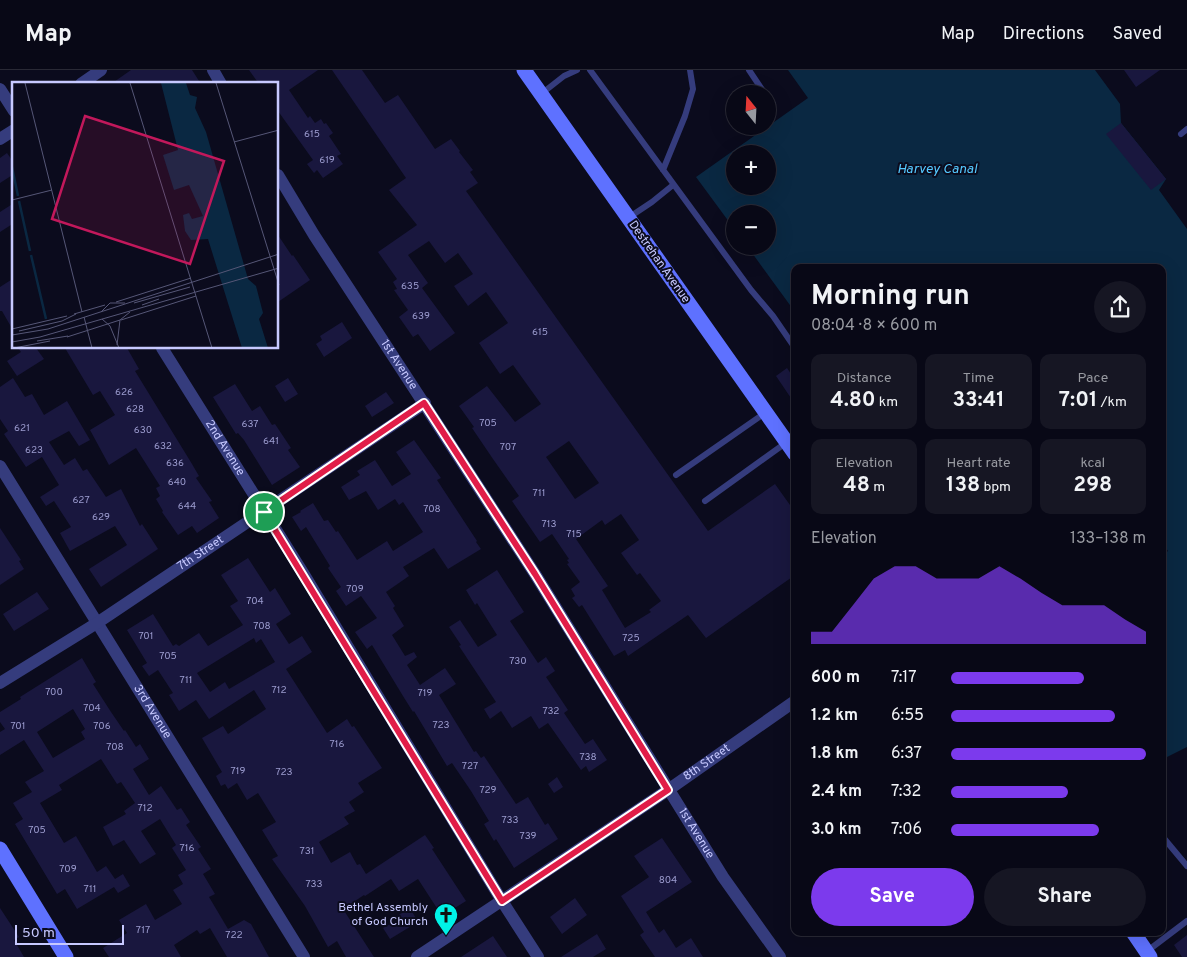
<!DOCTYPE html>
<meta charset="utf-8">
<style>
body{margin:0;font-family:Overpass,sans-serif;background:#161623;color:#f1f3f6;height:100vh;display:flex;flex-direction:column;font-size:19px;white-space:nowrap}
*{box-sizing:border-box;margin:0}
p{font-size:16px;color:#989aa1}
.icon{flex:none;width:28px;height:28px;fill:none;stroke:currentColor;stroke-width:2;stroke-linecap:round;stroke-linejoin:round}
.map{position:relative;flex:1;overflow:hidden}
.details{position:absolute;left:791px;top:194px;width:375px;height:672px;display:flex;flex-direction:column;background:#080816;border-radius:10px;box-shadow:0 5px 20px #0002,0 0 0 1px #292935}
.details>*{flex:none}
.needle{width:32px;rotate:342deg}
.buttons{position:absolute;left:726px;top:15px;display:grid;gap:10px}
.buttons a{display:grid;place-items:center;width:50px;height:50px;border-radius:50%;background:#080816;box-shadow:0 5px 20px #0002,0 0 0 1px #292935;font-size:25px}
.scale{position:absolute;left:15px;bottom:12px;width:109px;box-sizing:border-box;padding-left:5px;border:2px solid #c7c9ff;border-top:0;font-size:14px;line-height:18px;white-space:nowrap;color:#c7c9ff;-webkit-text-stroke:4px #0b0b1d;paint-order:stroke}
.pin{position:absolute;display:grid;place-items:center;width:42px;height:42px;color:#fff;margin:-21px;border:2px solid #fff;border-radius:50%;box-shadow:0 1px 5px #0007}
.round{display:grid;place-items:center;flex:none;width:52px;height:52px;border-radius:26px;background:#161623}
.headline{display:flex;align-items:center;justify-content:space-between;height:85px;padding:0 20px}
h1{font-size:28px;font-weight:700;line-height:38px}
.stats{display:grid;grid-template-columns:repeat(3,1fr);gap:8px;height:85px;padding:5px 20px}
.stats div{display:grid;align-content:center;border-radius:10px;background:#161623;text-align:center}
.stats b{font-size:21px;font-weight:700}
.stats small{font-size:14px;font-weight:400}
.stats p{font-size:14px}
.chart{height:140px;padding:10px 20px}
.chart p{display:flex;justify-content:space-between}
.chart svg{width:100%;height:90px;margin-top:5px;fill:#7c3aed;opacity:.7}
.action{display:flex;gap:10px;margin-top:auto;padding:10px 20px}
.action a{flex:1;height:58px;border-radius:30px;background:#7c3aed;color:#fff;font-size:20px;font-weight:700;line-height:58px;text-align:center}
.action a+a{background:#161623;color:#f1f3f6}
ul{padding:0 20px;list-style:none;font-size:16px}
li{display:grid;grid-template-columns:80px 60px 1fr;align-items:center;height:38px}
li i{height:12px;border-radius:6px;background:#7c3aed}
header{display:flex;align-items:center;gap:30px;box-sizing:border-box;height:70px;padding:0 25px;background:#080816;border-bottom:1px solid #292935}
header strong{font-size:24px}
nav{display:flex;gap:28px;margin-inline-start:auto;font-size:18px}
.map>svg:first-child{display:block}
.water{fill:#0a2842;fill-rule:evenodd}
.building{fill:#19173e;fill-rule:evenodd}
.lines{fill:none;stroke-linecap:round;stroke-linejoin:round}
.lane{stroke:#353c7d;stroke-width:6}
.street{stroke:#353c7d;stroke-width:12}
.secondary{stroke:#5e71ff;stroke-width:15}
.route-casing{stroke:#fff;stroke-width:10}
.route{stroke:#e11d48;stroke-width:6}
.labels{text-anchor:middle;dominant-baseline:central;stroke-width:4;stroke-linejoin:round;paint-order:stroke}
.number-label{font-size:10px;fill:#9c9ccf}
.street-label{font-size:12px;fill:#c7c9ff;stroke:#0b0b1d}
.poi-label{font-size:12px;fill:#c7c9ff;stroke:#0b0b1d;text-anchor:end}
.water-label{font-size:14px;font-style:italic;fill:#55c9ff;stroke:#0b0b1d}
.inset-river{fill:none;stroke:#0a2842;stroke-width:2.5}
.inset-road{fill:none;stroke:#565777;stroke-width:1}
.view{fill:#c2185b;fill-opacity:0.15;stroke:#c2185b;stroke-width:2.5}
.inset-edge{fill:none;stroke:#c7c9ff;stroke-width:2.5}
</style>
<header>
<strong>Map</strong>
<nav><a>Map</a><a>Directions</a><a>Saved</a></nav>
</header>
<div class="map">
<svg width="1187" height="887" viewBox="0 0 1187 887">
<rect width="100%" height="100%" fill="#0b0b1d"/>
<path class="water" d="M788,0H1095L1120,34L1121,53L1166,109L1159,120L1187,159V677L1163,689L1162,485L1168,481L1162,473V198H795V242L747,176H768V144H735V160L696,107L808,28ZM735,84H768V116H735Z"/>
<path class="building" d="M131,0H192L201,14H111Z
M249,0H318L289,20L308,48L310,46L315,53L321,49L324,54L326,53L333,63L329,66L341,84L337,86L343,94L323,108L317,100L314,103L307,94L313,90L278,41V14H259Z
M332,0H362L385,33L398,25L435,79L451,69L460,81L459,82L473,100L470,102L478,113L466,121L708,461L775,414L795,442V505L706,568L688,545L628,586L625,580L614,586L582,535L579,537L572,528L575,526L571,519L580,512L567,494L569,493L567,490L569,489L552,464L540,472L512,431L519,426L493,389L472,358L474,357L459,336L487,316L515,352L541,334L513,295L500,304L479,273L508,253L486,222L468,236L454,216L473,204L458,183L445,193L429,171L408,185L428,213L422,218L455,263L430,281L418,264L413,267L399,247L408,240L394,220L397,219L393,212L397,209L378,182L417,155L389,120L406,108ZM569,371L599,413L575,429L546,387ZM621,444L639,470L621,483L637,505L640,503L661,531L649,540L651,542L625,558L602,520L608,516L576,469L602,450L605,455Z
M1124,0H1160L1136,17Z
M1121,53L1166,109L1151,120L1106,64Z
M7,83L14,93V104L0,113V88Z
M14,133V153L0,162V142Z
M278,165L292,186L293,185L310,210L278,232Z
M14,208V262L2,241H0V217Z
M342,252L352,268L324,287L316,274L322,270L320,266Z
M18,278H36L44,289L17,306L7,291L21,282Z
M65,278H127L139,299L135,301L192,394L199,406L196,408L212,431L209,432L219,448L197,463L192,456L178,465L162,442L163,441L156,429L160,426L156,418L160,416L136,378L109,395L90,360L115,345L100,321L93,325Z
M787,298L795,310V334L776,306Z
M13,308L25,327L32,324L44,345L67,331L90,370L79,376L69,361L49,372L64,395L75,388L83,401L87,399L106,427L121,419L140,456L142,454L158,479L101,517L89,499L127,475L115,456L70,481L60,463L71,457L54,431L46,436L40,427L59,415L42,387L26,397L4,364L8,361L0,349V317Z
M288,308L298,324L285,332L275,316Z
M235,314L252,341L260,336L272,355L275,354L291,378L288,380L300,397L272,415L244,370L238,363L236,364L213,327Z
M386,322L394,333L372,347L365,336Z
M414,370L441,408L437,410L477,471L476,472L481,479L448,499L434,478L403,497L409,506L386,522L395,536L393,538L404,556L392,565L405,586L414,582L417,587L407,595L420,615L445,598L456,614L439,625L474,682L476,681L481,688L484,686L516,734L528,727L545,755L548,753L558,769L514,798L496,769L494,771L484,754L489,751L471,721L452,693L447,696L414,641L413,642L403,626L372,575L367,579L355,562L377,548L361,526L346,536L336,521L341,517L328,498L330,496L306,457L301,461L292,447L301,442L300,441L313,433L324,451L328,450L336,462L338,461L357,490L387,471L393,481L423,462L403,432L399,435L395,429L378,440L366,421L349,430L341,417L360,405L357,401L375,390L392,416L411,404L396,382Z
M0,458L21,490L19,491L24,499L0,515Z
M248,488L270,522L275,518L291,544L276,554L289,574L302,566L312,582L286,599L327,663L347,649L352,657L354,656L382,698L358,713L364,722L349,732L355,741L344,747L349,754L319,772L331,793L350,782L357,795L360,794L366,804L425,765L434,778L432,779L466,831L442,846L418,809L399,821L391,809L365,826L364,825L343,839L374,887H346L337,871L328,877L305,836L272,789L278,786L262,760L276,752L258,723L247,730L237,713L228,719L225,714L221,716L216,706L222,702L202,668L223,656L228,664L266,639L254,620L209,649L196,630L179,641L169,625L173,623L158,600L149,606L142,596L147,593L127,560L153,544L173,576L176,574L179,576L199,563L208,576L243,555L230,536L238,531L221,505ZM254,568L256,573L261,569L275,592L229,619L225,612L210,622L197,603Z
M497,500L524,542L510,551L538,593L546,587L555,601L546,607L568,640L564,643L585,674L593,669L607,690L589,702L586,696L581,700L548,653L539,659L531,646L512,658L501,641L490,649L484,639L496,632L459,576L461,575L449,557L460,550L478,577L497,565L477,533L475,535L466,520Z
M37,522L49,539L14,561L3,544Z
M82,588L96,612L93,614L111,642L124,661L125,660L136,677L140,674L149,689L133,699L149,725L161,716L177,740L181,738L190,752L186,755L201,777L198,779L211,799L203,804L215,824L209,827L228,859L244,850L251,854L269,887H227L210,858L200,864L197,860L174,875L181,887H109L103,878L127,863L119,850L146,834L155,850L182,834L173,820L183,814L178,805L186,800L172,778L176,775L160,749L141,761L156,784L140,794L124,770L113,776L103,757L126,744L124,741L135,733L121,712L117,714L101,689L59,715L62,720L40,733L64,773L76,766L97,802L106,796L115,809L123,804L130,816L118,823L114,817L77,839L65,819L57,824L15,754L23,749L13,733L32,722L25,712L44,701L24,670L0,685V662L5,659L0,652V642L21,629L20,627ZM73,639L85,659L81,662L85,669L53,688L37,662Z
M557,707L563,717L554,723L548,714Z
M662,768L692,812L646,842L659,863L664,859L676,878L691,868L703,887H655L640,865L644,862L621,826L649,807L634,786Z
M575,828L587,845L562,864L550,847Z
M0,838L19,867L14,870L24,887H0Z
M410,838L418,852L390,869L383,858L399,849L397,846Z
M597,864L606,879L593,887H561Z
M1187,865V887H1182L1174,875Z
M493,866L507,887H461Z"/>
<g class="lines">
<path class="lane" d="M590,0L751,220L773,246L795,278
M749,0L765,24
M541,24L564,6L577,0
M768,27L773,34
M1181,64L1187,59
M663,100L685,46L693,19L690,0
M628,148L652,132L673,115
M676,405L765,343
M705,431L787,372
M1162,766L1187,796
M1146,882L1187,851"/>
<g class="street">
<path d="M213,0L221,14"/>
<path d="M81,14L101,0"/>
<path d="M0,19L14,41"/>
<path d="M0,69L14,60"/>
<path id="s1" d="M278,105L314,165L535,504L723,807L780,887"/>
<path id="s2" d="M162,278L303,503L502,831L538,887"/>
<path id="s3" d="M0,396L304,887"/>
<path id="s4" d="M0,613L97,553L425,333"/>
<path id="s5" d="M417,887L668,720L795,631"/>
</g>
<path class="secondary" d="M524,0L795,384
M0,779L66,887
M1133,862L1150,887"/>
</g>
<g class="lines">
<g class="route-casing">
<path id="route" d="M424,333L535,504L668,720L502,831L264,442Z"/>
</g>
<use href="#route" class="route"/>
</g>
<defs>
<g id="church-pin" transform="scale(1.25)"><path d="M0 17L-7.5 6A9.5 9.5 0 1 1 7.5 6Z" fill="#00f2e7" stroke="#0b0b1d"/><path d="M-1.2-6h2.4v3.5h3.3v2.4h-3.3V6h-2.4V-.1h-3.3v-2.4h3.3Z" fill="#111"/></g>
</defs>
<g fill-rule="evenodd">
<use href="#church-pin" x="446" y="845"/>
</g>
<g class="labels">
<g class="number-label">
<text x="312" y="64">615</text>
<text x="327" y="90">619</text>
<text x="410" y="216">635</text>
<text x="421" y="246">639</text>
<text x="540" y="262">615</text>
<text x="124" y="322">626</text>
<text x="135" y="339">628</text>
<text x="488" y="353">705</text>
<text x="250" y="354">637</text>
<text x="22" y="358">621</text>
<text x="143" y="360">630</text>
<text x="271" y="371">641</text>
<text x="163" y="376">632</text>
<text x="508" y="377">707</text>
<text x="34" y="380">623</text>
<text x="175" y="393">636</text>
<text x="177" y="412">640</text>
<text x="539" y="423">711</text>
<text x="81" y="430">627</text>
<text x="187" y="436">644</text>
<text x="432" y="439">708</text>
<text x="101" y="447">629</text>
<text x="549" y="454">713</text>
<text x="574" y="464">715</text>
<text x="355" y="519">709</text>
<text x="255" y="531">704</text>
<text x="262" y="556">708</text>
<text x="146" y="566">701</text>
<text x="631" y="568">725</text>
<text x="168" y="586">705</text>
<text x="518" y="591">730</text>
<text x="186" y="610">711</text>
<text x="279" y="620">712</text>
<text x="54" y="622">700</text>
<text x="425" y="623">719</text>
<text x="92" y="638">704</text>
<text x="551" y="641">732</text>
<text x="441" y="655">723</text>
<text x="18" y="656">701</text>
<text x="102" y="656">706</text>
<text x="337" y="674">716</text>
<text x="115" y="677">708</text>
<text x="588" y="687">738</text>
<text x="470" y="696">727</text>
<text x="238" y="701">719</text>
<text x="284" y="702">723</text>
<text x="488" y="720">729</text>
<text x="145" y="738">712</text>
<text x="510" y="750">733</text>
<text x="37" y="760">705</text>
<text x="528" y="766">739</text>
<text x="187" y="778">716</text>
<text x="307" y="781">731</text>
<text x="68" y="799">709</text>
<text x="668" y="810">804</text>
<text x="314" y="814">733</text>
<text x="90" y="819">711</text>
<text x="143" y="860">717</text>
<text x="234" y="865">722</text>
</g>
<g class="street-label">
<text transform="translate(659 192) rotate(55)">Destrehan Avenue</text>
<text stroke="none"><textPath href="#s1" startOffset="225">1st Avenue</textPath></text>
<text stroke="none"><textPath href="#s2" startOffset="118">2nd Avenue</textPath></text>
<text stroke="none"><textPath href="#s4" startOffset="239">7th Street</textPath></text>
<text stroke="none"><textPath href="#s3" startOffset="289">3rd Avenue</textPath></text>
<text stroke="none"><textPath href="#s5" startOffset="349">8th Street</textPath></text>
<text stroke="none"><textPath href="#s1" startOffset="780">1st Avenue</textPath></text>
</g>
<g class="poi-label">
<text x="428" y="838">Bethel Assembly<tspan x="428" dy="14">of God Church</tspan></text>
</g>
<g class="water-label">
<text x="937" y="99">Harvey Canal</text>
</g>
</g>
<g transform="translate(12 12)">
<rect width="266" height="266" fill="#0b0b1d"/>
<path d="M149,1H174L178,13L185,15L183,26L194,50L236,197L244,204L251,231L247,237L256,266H230L196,157L179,158L173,149L171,133L177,131L180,137L191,134L177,103L162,108L151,73L166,68Z" fill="#0a2842"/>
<path class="inset-river" d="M0,85L6,114M7,119L18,169M19,173L34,237"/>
<path class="inset-road" d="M13,1L70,230M118,1L200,266M204,1L267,203M222,60L267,48M0,118L40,108M104,220L179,196M122,221L178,205M130,223L147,217M89,230L98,221H113M62,232L93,223M72,235L80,266M90,237L98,244L107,266M109,238L184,214M0,247L55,234M7,249L50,239L64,232M0,253L36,247L267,172M55,255L108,238M25,259L56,254M0,260L28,255L267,186M105,263L108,238L118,230M2,266L38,259"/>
<path class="view" d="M73,34L212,79L178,182L40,137Z"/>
<rect width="266" height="266" class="inset-edge"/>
</g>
</svg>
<div class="buttons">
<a><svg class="needle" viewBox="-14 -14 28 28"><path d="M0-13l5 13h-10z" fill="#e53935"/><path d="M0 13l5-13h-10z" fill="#989aa1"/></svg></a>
<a>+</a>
<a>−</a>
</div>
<div class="scale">50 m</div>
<div class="pin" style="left:264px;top:442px;background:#1e9e55"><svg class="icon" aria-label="arrive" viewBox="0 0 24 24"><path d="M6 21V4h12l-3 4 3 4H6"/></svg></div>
<section class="details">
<div class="headline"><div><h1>Morning run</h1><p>08:04 · 8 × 600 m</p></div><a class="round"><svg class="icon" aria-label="share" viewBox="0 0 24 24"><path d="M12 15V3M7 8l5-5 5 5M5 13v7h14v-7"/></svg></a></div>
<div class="stats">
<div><p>Distance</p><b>4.80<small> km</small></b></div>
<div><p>Time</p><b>33:41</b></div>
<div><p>Pace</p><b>7:01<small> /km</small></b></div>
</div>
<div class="stats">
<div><p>Elevation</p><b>48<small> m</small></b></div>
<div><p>Heart rate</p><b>138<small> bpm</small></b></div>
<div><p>kcal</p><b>298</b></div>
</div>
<div class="chart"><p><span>Elevation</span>133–138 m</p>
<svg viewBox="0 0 160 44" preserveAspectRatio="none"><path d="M0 44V38L10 38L20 25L30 12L40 6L50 6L60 12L70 12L80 12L90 6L100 12L110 19L120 25L130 25L140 25L150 32L160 38V44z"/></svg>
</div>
<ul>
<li><b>600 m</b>7:17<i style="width:68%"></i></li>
<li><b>1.2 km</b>6:55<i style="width:84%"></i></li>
<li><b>1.8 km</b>6:37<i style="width:100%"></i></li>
<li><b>2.4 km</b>7:32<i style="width:60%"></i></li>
<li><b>3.0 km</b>7:06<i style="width:76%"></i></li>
</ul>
<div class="action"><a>Save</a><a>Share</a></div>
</section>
</div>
